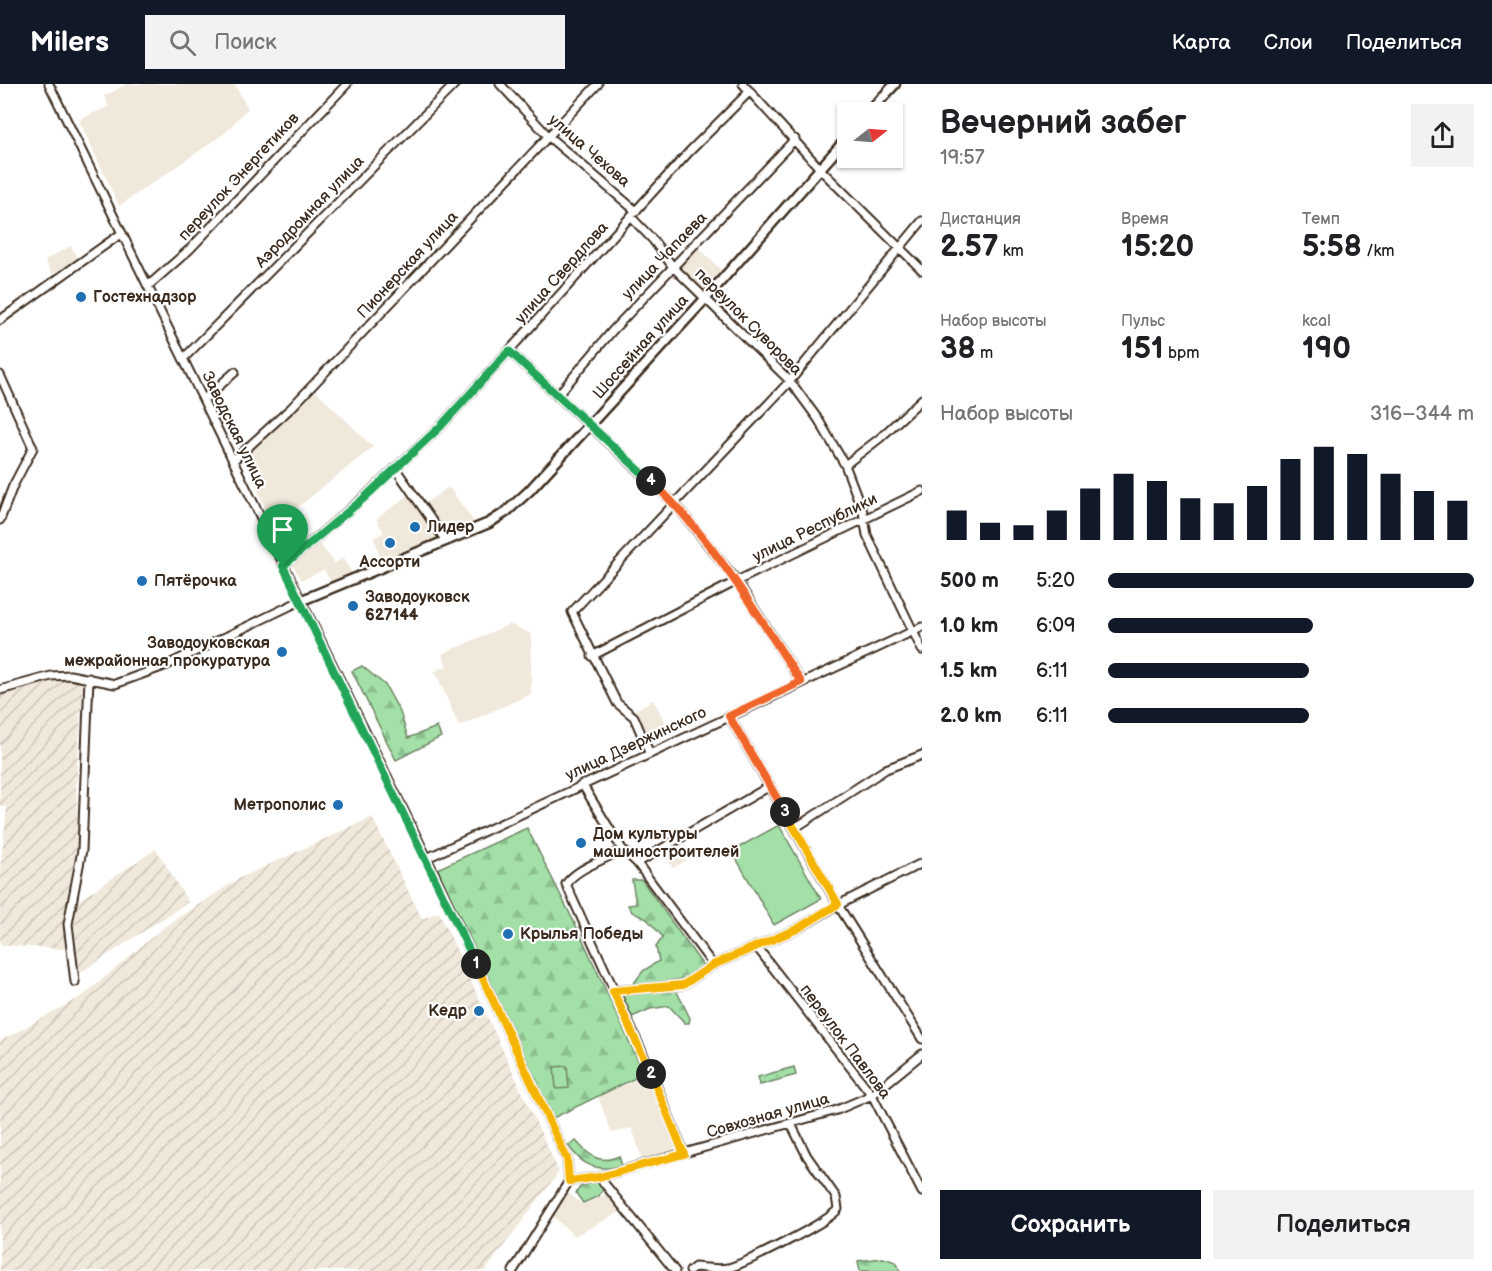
<!DOCTYPE html>
<html lang="ru">
<meta charset="utf-8">
<style>
body{margin:0;font-family:"Balsamiq Sans",sans-serif;background:#f2f2f2;color:#202124;height:100vh;display:flex;flex-direction:column;font-size:22px;white-space:nowrap}
*{box-sizing:border-box;margin:0}
p{font-size:20px;color:#757577}
.icon{flex:none;width:33px;height:33px;fill:none;stroke:currentColor;stroke-width:2;stroke-linecap:round;stroke-linejoin:round}
.map{position:relative;flex:1;overflow:hidden}
.panel{display:flex;flex-direction:column;background:#fff;width:570px}
.panel>*{flex:none}
.needle{width:39px;rotate:73deg}
.fabs{position:absolute;left:837px;top:18px;display:grid;gap:12px}
.fabs a{display:grid;place-items:center;width:66px;height:66px;border-radius:0px;background:#fff;box-shadow:0 2px 4px #0004;font-size:30px}
.pin{position:absolute;display:grid;place-items:center;width:51px;height:51px;color:#fff;margin:-62px -26px;border-radius:50% 50% 50% 0;rotate:-45deg;box-shadow:0 0 6px #0007}
.pin .icon{rotate:45deg}
.km{position:absolute;width:30px;height:30px;margin:-15px;border-radius:50%;background:#222;color:#fff;font-size:16px;line-height:30px;text-align:center}
.round{display:grid;place-items:center;flex:none;width:63px;height:63px;border-radius:0px;background:#f2f2f2}
.headline{display:flex;align-items:center;justify-content:space-between;height:102px;padding:0 18px}
h1{font-size:33px;font-weight:800;line-height:45px}
.stats{display:grid;grid-template-columns:repeat(3,1fr);gap:9px;height:102px;padding:6px 18px}
.stats div{display:grid;align-content:center}
.stats b{font-size:30px;font-weight:800}
.stats small{font-size:16px;font-weight:400}
.stats p{font-size:16px}
.chart{height:168px;padding:12px 18px}
.chart p{display:flex;justify-content:space-between}
.chart svg{width:100%;height:108px;margin-top:6px;stroke:#111827;stroke-width:6}
.button{display:flex;gap:12px;margin-top:auto;padding:12px 18px}
.button a{flex:1;height:69px;border-radius:0px;background:#111827;color:#fff;font-size:24px;font-weight:800;line-height:69px;text-align:center}
.button a+a{background:#f2f2f2;color:#202124}
ul{padding:0 18px;list-style:none;font-size:20px}
li{display:grid;grid-template-columns:96px 72px 1fr;align-items:center;height:45px}
li i{height:15px;border-radius:8px;background:#111827}
header{display:flex;align-items:center;gap:36px;box-sizing:border-box;height:84px;padding:0 30px;background:#111827;color:#fff}
header strong{font-size:28px}
nav{display:flex;gap:33px;margin-inline-start:auto;font-size:21px}
.search{width:420px;height:54px;background:#f2f2f2;display:flex;align-items:center;gap:15px;box-sizing:border-box;padding:0 21px;border-radius:0px;color:#757577;font-size:22px}
main{display:flex;flex:1;min-height:0}
.map>svg:first-child{display:block}
.built{fill:#f0e8da}
.industrial{fill:url(#industrial-furrows)}
.grass{fill:url(#grass-dots);stroke:#6e8563;stroke-width:1.5}
.forest{fill:url(#forest-firs);stroke:#6e8563;stroke-width:1.5}
.pitch{fill:#a2e0a8;stroke:#6e8563;stroke-width:1.5}
.lines{fill:none;stroke-linecap:round;stroke-linejoin:round}
.minor-casing{stroke:#3b2a1e;stroke-width:11}
.major-casing{stroke:#3b2a1e;stroke-width:13}
.minor{stroke:#fff;stroke-width:7}
.major{stroke:#fff;stroke-width:8}
.split-1-casing{stroke:#fff;stroke-width:12}
.split-2-casing{stroke:#fff;stroke-width:12}
.split-3-casing{stroke:#fff;stroke-width:12}
.split-4-casing{stroke:#fff;stroke-width:12}
.split-5-casing{stroke:#fff;stroke-width:12}
.split-1{stroke:#22a559;stroke-width:8}
.split-2{stroke:#f5b400;stroke-width:8}
.split-3{stroke:#f5b400;stroke-width:8}
.split-4{stroke:#f0652b;stroke-width:8}
.split-5{stroke:#22a559;stroke-width:8}
.poi-dot{fill:#1f6fb2;stroke:#fff;stroke-width:2}
.labels{text-anchor:middle;dominant-baseline:central;stroke-width:4.5;stroke-linejoin:round;paint-order:stroke}
.street-label{font-size:16px;fill:#3b2a1e;stroke:#fff}
.poi-label{font-size:16px;font-weight:bold;fill:#3b2a1e;stroke:#fff;text-anchor:start}
</style>
<header>
<strong>Milers</strong>
<div class="search"><svg class="icon" aria-label="search" viewBox="0 0 24 24"><circle cx="10" cy="10" r="6"/><path d="M15 15l6 6"/></svg>Поиск</div>
<nav><a>Карта</a><a>Слои</a><a>Поделиться</a></nav>
</header>
<main>
<div class="map">
<svg width="922" height="1187" viewBox="0 0 922 1187">
<defs>
<pattern id="industrial-furrows" width="10" height="10" patternUnits="userSpaceOnUse" patternTransform="scale(1.5)"><rect width="10" height="10" fill="#f0e8da"/><path d="M-1 1l2-2M0 10L10 0M9 11l2-2" fill="none" stroke="#cfc7bb"/></pattern>
<pattern id="grass-dots" width="8" height="8" patternUnits="userSpaceOnUse" patternTransform="scale(1.5)"><rect width="8" height="8" fill="#a2e0a8"/><path d="M2 2h.1M6 6h.1" fill="none" stroke="#8cc090" stroke-width="1.8" stroke-linecap="round"/></pattern>
<pattern id="forest-firs" width="22" height="20" patternUnits="userSpaceOnUse" patternTransform="scale(1.5)"><rect width="22" height="20" fill="#a2e0a8"/><path d="M5 1l3.5 6h-7zM16 11l3.5 6h-7z" fill="#8cc090"/></pattern>
</defs>
<rect width="100%" height="100%" fill="#fff"/>
<filter id="ink" filterUnits="userSpaceOnUse"><feTurbulence type="fractalNoise" baseFrequency=".0167" numOctaves="2"/><feDisplacementMap in="SourceGraphic" scale="12" xChannelSelector="R" yChannelSelector="G"/><feConvolveMatrix kernelMatrix="1 2 1 2 8 2 1 2 1" color-interpolation-filters="sRGB"/></filter>
<g filter="url(#ink)">
<path class="built" d="M127,0H234L248,24L225,49L119,122L79,36L109,22L104,12Z
M71,162L78,175L52,190L45,176Z
M698,163L722,187L703,207L678,182Z
M316,307L373,363L273,443L244,372Z
M449,403L474,438L444,452L424,420Z
M409,411L438,455L382,479L374,454L384,448L376,435Z
M317,457L335,479L344,474L352,490L331,498L324,486L302,496L291,478Z
M510,540L531,550V610L459,642L435,587L447,582L442,570Z
M653,616L670,646L652,656L635,626Z
M681,759L690,774L673,784L664,769Z
M647,991L676,1065L642,1075L632,1044L612,1049L598,1013Z
M568,1109L583,1121L608,1109L622,1127L574,1152L552,1131Z"/>
<path class="industrial" d="M71,593L83,596L76,700L78,755L68,809L64,865L0,861V786L7,723L0,722V608Z
M372,733L422,835L439,828L559,1088L485,1187H0V957L84,911L164,843L240,794Z
M156,765L188,818L80,889L73,830L75,819Z"/>
<path class="grass" d="M794,983L796,991L760,1001L758,993Z"/>
<path class="forest" d="M362,582L385,601L400,628L408,654L437,643L441,653L396,676L352,587Z
M527,744L581,852L644,990L551,1035L437,785Z
M632,796H642L704,883L687,894L631,903L643,887L659,877L656,863L663,853L647,835L632,828L628,821L636,820Z
M675,904L690,934L689,939H685L669,922L650,925L632,933L622,909Z
M576,1057C589,1072 600,1081 619,1072L622,1082C597,1088 582,1082 568,1061Z
M596,1097L601,1099L603,1105L599,1112L583,1119L576,1109L580,1103Z
M883,1174L896,1178L900,1187H860L858,1177Z"/>
<path class="pitch" d="M779,741L821,815L774,841L732,767Z
M567,982L569,1004L556,1005L554,983Z"/>
<g class="lines">
<g class="minor-casing">
<path id="minor" d="M49,0L427,774L567,1075L569,1097L513,1187
M500,0L549,53L636,127
M743,0L824,89L922,186
M631,133L653,156L673,183L790,297L818,335L845,381L863,428L867,451L922,566
M148,202L190,165L347,0
M0,236L122,149
M509,267L675,420L737,497L801,598
M184,274L455,0
M0,291L33,364L13,402L0,436
M557,312L613,246L795,55
M204,315L235,288
M234,376L292,323L598,0
M845,381L880,354L922,315
M395,384L446,457
M283,482L362,415L440,343L689,68L750,7
M592,572L737,497L922,407
M0,606L51,592L70,591L115,600L167,581L300,517
M729,632L838,821L922,955
M649,668L634,633L617,619L572,528L790,297L922,137
M582,700L622,765L637,779L713,881
M795,744L886,685L922,671
M622,765C604,777 578,783 566,800L649,983L684,1069
M427,774L922,543
M637,779L770,702
M756,862L872,1011L922,1108
M75,898L68,840L82,766L89,594
M613,907L683,901L713,881L797,845L838,821L922,779
M599,1093L675,1187
M569,1097L599,1093L837,1026L872,1011L922,970
M690,1187L695,1183C705,1184 717,1186 728,1184C746,1179 829,1138 838,1125L836,1113L807,1072L791,1040"/>
</g>
<g class="major-casing">
<path id="major" d="M869,28L895,0
M300,517L489,439L506,428L529,407L705,215L848,53"/>
</g>
<use href="#minor" class="minor"/>
<use href="#major" class="major"/>
</g>
</g>
<g class="lines" filter="url(#ink)">
<g class="split-1-casing">
<path id="split-1" d="M283,482L476,880"/>
</g>
<g class="split-2-casing">
<path id="split-2" d="M476,880L567,1075L569,1097L599,1093L684,1070L651,990"/>
</g>
<g class="split-3-casing">
<path id="split-3" d="M651,990L613,907L683,901L713,881L797,845L838,820L785,728"/>
</g>
<g class="split-4-casing">
<path id="split-4" d="M651,397C713,455 755,527 801,598L729,632L785,728"/>
</g>
<g class="split-5-casing">
<path id="split-5" d="M283,482L363,415L440,343L509,267L651,397"/>
</g>
<use href="#split-1" class="split-1"/>
<use href="#split-2" class="split-2"/>
<use href="#split-3" class="split-3"/>
<use href="#split-4" class="split-4"/>
<use href="#split-5" class="split-5"/>
</g>
<g class="poi-dot">
<circle cx="81" cy="213" r="6"/>
<circle cx="415" cy="443" r="6"/>
<circle cx="390" cy="459" r="6"/>
<circle cx="142" cy="497" r="6"/>
<circle cx="353" cy="522" r="6"/>
<circle cx="282" cy="568" r="6"/>
<circle cx="338" cy="721" r="6"/>
<circle cx="581" cy="759" r="6"/>
<circle cx="508" cy="850" r="6"/>
<circle cx="479" cy="927" r="6"/>
</g>
<g class="labels">
<g class="street-label">
<text transform="translate(589 67) rotate(41)">улица Чехова</text>
<text transform="translate(239 93) rotate(-47)">переулок Энергетиков</text>
<text transform="translate(310 128) rotate(-46)">Аэродромная улица</text>
<text transform="translate(665 172) rotate(-46)">улица Чапаева</text>
<text transform="translate(408 181) rotate(-47)">Пионерская улица</text>
<text transform="translate(562 189) rotate(-48)">улица Свердлова</text>
<text transform="translate(748 238) rotate(45)">переулок Суворова</text>
<text transform="translate(641 263) rotate(-48)">Шоссейная улица</text>
<text transform="translate(234 346) rotate(64)">Заводская улица</text>
<text transform="translate(815 444) rotate(-26)">улица Республики</text>
<text transform="translate(636 660) rotate(-25)">улица Дзержинского</text>
<text transform="translate(845 958) rotate(53)">переулок Павлова</text>
<text transform="translate(768 1032) rotate(-16)">Совхозная улица</text>
</g>
<g class="poi-label">
<text x="93" y="213">Гостехнадзор</text>
<text x="427" y="443">Лидер</text>
<text x="390" y="478" text-anchor="middle">Ассорти</text>
<text x="154" y="497">Пятёрочка</text>
<text x="365" y="513">Заводоуковск<tspan x="365" dy="18">627144</tspan></text>
<text x="270" y="559" text-anchor="end">Заводоуковская<tspan x="270" dy="18">межрайонная прокуратура</tspan></text>
<text x="326" y="721" text-anchor="end">Метрополис</text>
<text x="593" y="750">Дом культуры<tspan x="593" dy="18">машиностроителей</tspan></text>
<text x="520" y="850">Крылья Победы</text>
<text x="467" y="927" text-anchor="end">Кедр</text>
</g>
</g>
</svg>
<div class="fabs">
<a><svg class="needle" viewBox="-14 -14 28 28"><path d="M0-13l5 13h-10z" fill="#e53935"/><path d="M0 13l5-13h-10z" fill="#757577"/></svg></a>
</div>
<div class="pin" style="left:283px;top:482px;background:#1e9e55"><svg class="icon" aria-label="arrive" viewBox="0 0 24 24"><path d="M6 21V4h12l-3 4 3 4H6"/></svg></div>
<b class="km" style="left:476px;top:880px">1</b>
<b class="km" style="left:651px;top:990px">2</b>
<b class="km" style="left:785px;top:728px">3</b>
<b class="km" style="left:651px;top:397px">4</b>
</div>
<section class="panel">
<div class="headline"><div><h1>Вечерний забег</h1><p>19:57</p></div><a class="round"><svg class="icon" aria-label="share" viewBox="0 0 24 24"><path d="M12 15V3M7 8l5-5 5 5M5 13v7h14v-7"/></svg></a></div>
<div class="stats">
<div><p>Дистанция</p><b>2.57<small> km</small></b></div>
<div><p>Время</p><b>15:20</b></div>
<div><p>Темп</p><b>5:58<small> /km</small></b></div>
</div>
<div class="stats">
<div><p>Набор высоты</p><b>38<small> m</small></b></div>
<div><p>Пульс</p><b>151<small> bpm</small></b></div>
<div><p>kcal</p><b>190</b></div>
</div>
<div class="chart"><p><span>Набор высоты</span>316–344 m</p>
<svg viewBox="0 0 160 44" preserveAspectRatio="none"><path d="M5 44V32M15 44V37M25 44V38M35 44V32M45 44V23M55 44V17M65 44V20M75 44V27M85 44V29M95 44V22M105 44V11M115 44V6M125 44V9M135 44V17M145 44V24M155 44V28"/></svg>
</div>
<ul>
<li><b>500 m</b>5:20<i style="width:100%"></i></li>
<li><b>1.0 km</b>6:09<i style="width:56%"></i></li>
<li><b>1.5 km</b>6:11<i style="width:55%"></i></li>
<li><b>2.0 km</b>6:11<i style="width:55%"></i></li>
</ul>
<div class="button"><a>Сохранить</a><a>Поделиться</a></div>
</section>
</main>
